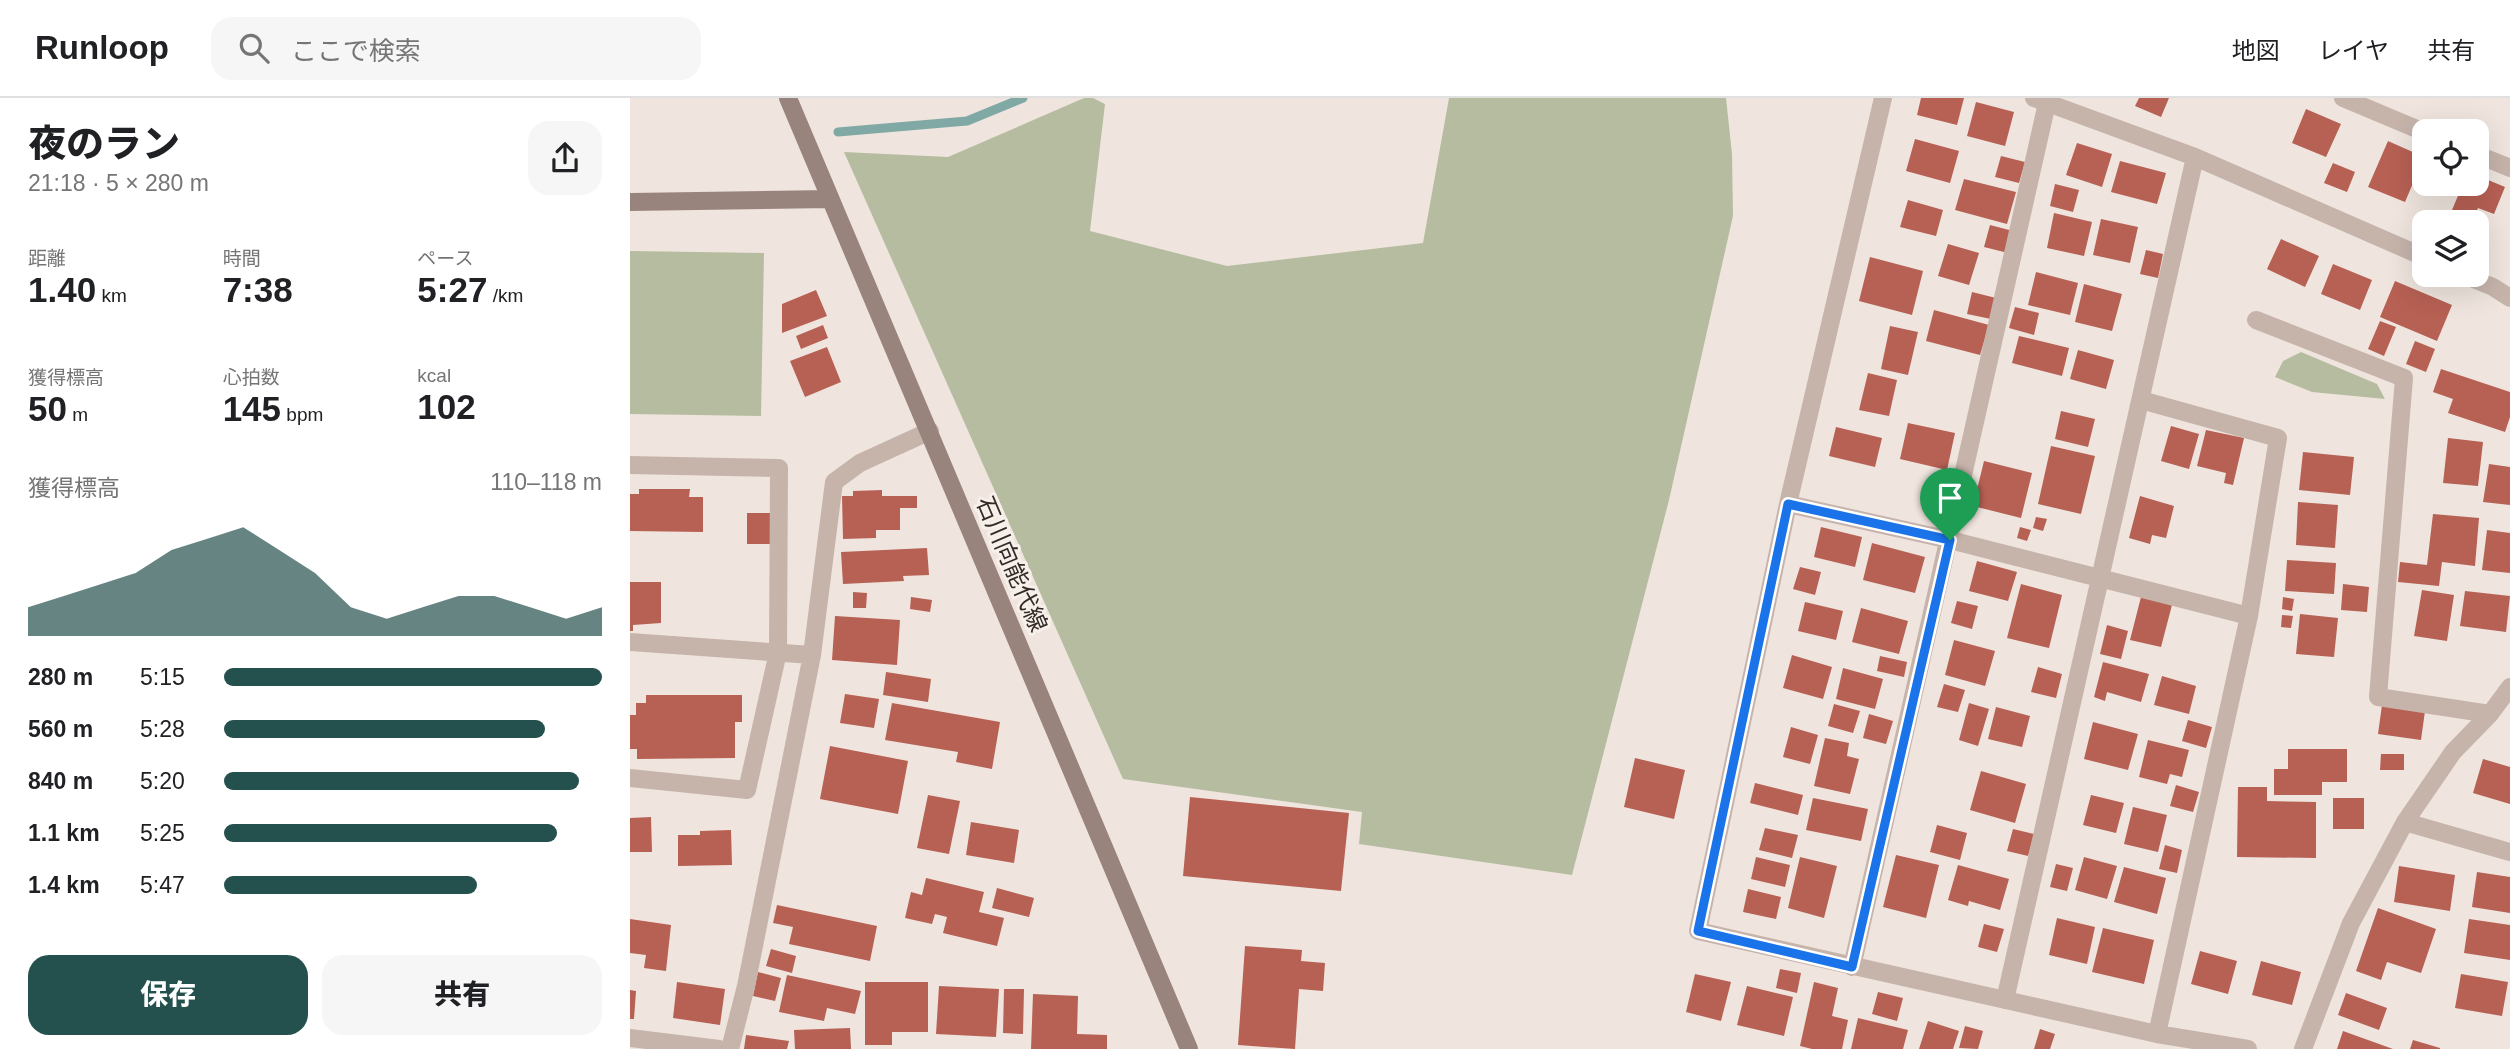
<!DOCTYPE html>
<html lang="ja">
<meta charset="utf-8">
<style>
body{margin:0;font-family:Helvetica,"Noto Sans JP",sans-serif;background:#f6f6f6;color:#202124;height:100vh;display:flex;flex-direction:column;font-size:26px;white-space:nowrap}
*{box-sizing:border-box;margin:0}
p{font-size:23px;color:#757577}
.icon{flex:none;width:38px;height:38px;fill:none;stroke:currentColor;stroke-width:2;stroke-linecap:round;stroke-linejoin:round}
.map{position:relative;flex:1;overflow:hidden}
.panel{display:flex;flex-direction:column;background:#fff;width:630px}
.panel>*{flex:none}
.fabs{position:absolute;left:1782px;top:21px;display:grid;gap:14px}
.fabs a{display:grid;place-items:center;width:77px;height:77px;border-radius:14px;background:#fff;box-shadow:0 7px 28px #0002;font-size:35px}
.pin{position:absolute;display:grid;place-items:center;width:60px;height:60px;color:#fff;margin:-72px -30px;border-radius:50% 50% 50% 0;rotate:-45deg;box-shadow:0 0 7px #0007}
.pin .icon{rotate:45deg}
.round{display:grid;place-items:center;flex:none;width:74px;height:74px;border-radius:21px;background:#f6f6f6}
.summary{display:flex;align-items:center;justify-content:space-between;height:119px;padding:0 28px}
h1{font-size:38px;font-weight:800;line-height:52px}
.stats{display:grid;grid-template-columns:repeat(3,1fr);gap:10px;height:119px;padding:7px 28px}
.stats div{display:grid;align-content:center}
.stats b{font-size:35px;font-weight:800}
.stats small{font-size:19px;font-weight:400}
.stats p{font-size:19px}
.chart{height:196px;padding:14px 28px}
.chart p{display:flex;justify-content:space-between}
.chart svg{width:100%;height:126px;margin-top:7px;fill:#24514e;opacity:.7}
.primary-button{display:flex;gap:14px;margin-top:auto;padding:14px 28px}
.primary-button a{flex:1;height:80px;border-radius:21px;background:#24514e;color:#fff;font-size:28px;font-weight:800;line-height:80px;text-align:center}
.primary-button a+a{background:#f6f6f6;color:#202124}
ul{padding:0 28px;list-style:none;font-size:23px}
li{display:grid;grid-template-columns:112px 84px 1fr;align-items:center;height:52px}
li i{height:18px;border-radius:9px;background:#24514e}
header{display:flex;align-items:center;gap:42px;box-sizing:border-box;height:98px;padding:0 35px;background:#fff;border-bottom:2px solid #e0e0e0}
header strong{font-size:33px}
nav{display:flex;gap:38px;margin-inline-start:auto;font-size:24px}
.search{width:490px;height:63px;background:#f6f6f6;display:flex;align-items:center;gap:18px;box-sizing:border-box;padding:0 24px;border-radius:21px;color:#757577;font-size:26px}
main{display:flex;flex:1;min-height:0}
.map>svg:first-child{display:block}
.green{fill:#b6bc9f}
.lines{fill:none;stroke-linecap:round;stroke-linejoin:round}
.stream{stroke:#80a9a5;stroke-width:9}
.building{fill:#b76054}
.street{stroke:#c6b4ab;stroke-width:18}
.secondary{stroke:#99847d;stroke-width:18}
.route-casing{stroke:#fff;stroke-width:14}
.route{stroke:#1a73e8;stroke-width:9}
.labels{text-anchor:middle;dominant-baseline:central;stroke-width:6;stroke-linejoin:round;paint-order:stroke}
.street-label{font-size:24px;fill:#342b29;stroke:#f7efe9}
</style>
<header>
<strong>Runloop</strong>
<div class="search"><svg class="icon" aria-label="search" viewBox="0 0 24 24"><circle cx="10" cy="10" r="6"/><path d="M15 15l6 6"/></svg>ここで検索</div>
<nav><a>地図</a><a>レイヤ</a><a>共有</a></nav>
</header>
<main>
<section class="panel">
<div class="summary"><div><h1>夜のラン</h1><p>21:18 · 5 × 280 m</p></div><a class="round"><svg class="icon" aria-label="share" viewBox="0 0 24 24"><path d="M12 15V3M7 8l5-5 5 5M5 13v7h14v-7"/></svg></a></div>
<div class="stats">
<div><p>距離</p><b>1.40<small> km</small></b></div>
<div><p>時間</p><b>7:38</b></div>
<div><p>ペース</p><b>5:27<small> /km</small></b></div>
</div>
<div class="stats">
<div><p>獲得標高</p><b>50<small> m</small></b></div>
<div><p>心拍数</p><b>145<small> bpm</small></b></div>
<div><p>kcal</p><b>102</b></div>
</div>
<div class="chart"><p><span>獲得標高</span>110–118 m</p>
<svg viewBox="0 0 160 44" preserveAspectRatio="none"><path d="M0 44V34L10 30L20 26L30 22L40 14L50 10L60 6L70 14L80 22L90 34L100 38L110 34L120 30L130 30L140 34L150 38L160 34V44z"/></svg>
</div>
<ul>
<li><b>280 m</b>5:15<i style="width:100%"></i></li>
<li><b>560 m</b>5:28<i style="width:85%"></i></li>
<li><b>840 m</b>5:20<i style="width:94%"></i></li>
<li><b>1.1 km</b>5:25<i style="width:88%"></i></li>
<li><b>1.4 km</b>5:47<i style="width:67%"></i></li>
</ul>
<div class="primary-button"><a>保存</a><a>共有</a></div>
</section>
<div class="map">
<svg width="1880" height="951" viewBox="0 0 1880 951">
<rect width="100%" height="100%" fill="#efe5de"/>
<path class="green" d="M454,0H463L475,6L460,133L597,168L793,145L819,0H1096L1102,56L1103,118L1039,402L942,777L729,746L732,714L493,681L214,54L318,59Z
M0,153L134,155L131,318L0,316Z
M1671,254L1747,286L1755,301L1682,294L1645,279L1653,263Z"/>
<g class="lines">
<path class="stream" d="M208,34L337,23L393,0"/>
</g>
<path class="building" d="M1291,0H1334L1327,27L1287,17Z
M1509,0H1539L1531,19L1505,8Z
M1346,4L1384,14L1375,48L1337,38Z
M1676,11L1711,26L1696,59L1662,45Z
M1285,41L1329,53L1320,85L1276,73Z
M1758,43L1794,59L1775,104L1738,89Z
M1447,45L1482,56L1472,89L1436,77Z
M1371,58L1395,64L1389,85L1365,79Z
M1490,63L1536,75L1527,106L1481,94Z
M1703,65L1725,74L1717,94L1694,85Z
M1846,77L1875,89L1864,116L1848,110L1843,121L1822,112L1833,86H1846Z
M1334,81L1386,94L1377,126L1325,112Z
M1425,86L1449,92L1443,114L1420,108Z
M1278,102L1313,112L1306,138L1270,129Z
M1424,115L1462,124L1454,158L1417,150Z
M1471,121L1508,129L1500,165L1463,157Z
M1360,127L1383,133L1378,155L1354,149Z
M1651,141L1689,158L1675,189L1637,171Z
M1318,146L1349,155L1339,187L1308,178Z
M1516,152L1533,156L1528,180L1510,176Z
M1240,159L1293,173L1282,217L1229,203Z
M1703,166L1742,182L1730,212L1691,196Z
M1406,174L1448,185L1440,217L1398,207Z
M1765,183L1822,207L1807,243L1750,219Z
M1454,186L1492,196L1482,233L1445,224Z
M186,192L197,218L152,235V206Z
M1342,194L1366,200L1361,221L1337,216Z
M1385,209L1409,215L1404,237L1379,230Z
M1304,212L1359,227L1350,257L1296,243Z
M1750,223L1766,229L1754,258L1738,251Z
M193,227L198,240L171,251L166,238Z
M1260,228L1288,234L1278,277L1251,271Z
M1389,238L1439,250L1432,278L1382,265Z
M1785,243L1805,251L1796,274L1776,266Z
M197,249L211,284L175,299L160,263Z
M1448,252L1484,262L1476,291L1440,281Z
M1811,271L1880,294V319L1875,334L1818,315L1823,301L1803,294Z
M1238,275L1267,282L1259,318L1229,312Z
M1431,313L1465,321L1458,349L1425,341Z
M1278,325L1325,335L1317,372L1270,361Z
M1541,328L1569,336L1559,371L1531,363Z
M1206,329L1252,340L1245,369L1199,358Z
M1576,332L1614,340L1603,387L1594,385L1596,375L1567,368Z
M1818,340L1853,344L1848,388L1813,385Z
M1421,348L1465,358L1451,416L1408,406Z
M1673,354L1724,359L1720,397L1669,392Z
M1354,363L1402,375L1391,420L1343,408Z
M1859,366L1880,369V407L1853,404Z
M9,391H60L59,399H73V434L0,433V396H9Z
M252,392V398H287V410H270V432H246V440L213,441L212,398H223V393Z
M1510,398L1544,408L1536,440L1522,437L1520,446L1499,440Z
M1668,404L1708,407L1705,450L1666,447Z
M117,415H140V446H117Z
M1803,416L1849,420L1845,468L1812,464L1809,488L1768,484L1770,464L1797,467Z
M1406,419L1417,421L1413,433L1403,430Z
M1191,429L1232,439L1225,469L1184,459Z
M1390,429L1401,432L1397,443L1387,440Z
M1857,432L1880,435V475L1852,472Z
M1242,445L1295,459L1285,495L1233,482Z
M297,450L299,477L273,478L274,483L213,486L211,454Z
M1657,462L1706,465L1704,496L1655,493Z
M1347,463L1387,474L1378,503L1339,493Z
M1170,469L1191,474L1185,497L1163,491Z
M0,484H31V525L3,527V533H0Z
M1391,486L1432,497L1419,550L1377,540Z
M1713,486L1739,489L1737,514L1711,512Z
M1792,492L1824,497L1817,543L1784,538Z
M1835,493L1880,498L1876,534L1830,528Z
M223,494L237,495L236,510H223Z
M281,499L302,502L300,514L280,511Z
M1511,499L1542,507L1531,549L1500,542Z
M1653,499L1664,501L1662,513L1652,511Z
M1327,503L1348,508L1342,531L1321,525Z
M1175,504L1213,513L1206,542L1168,533Z
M1231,510L1278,523L1269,556L1222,544Z
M1670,516L1708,520L1704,559L1666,556Z
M1652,517L1663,518L1661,530L1651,529Z
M205,518L270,522L267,567L202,562Z
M1477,527L1498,533L1491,561L1470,556Z
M1324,542L1365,553L1355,588L1315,577Z
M1162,557L1202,569L1193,601L1153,590Z
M1250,558L1277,564L1274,579L1247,573Z
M1473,564L1519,576L1511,604L1477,594L1475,603L1464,599Z
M1408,569L1432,576L1426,600L1401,594Z
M1213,570L1253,581L1245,611L1206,601Z
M256,574L301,581L298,604L253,597Z
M1532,578L1566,588L1559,616L1524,607Z
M1314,586L1335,592L1328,614L1307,609Z
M215,596L249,601L244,630L210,625Z
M16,597H112V624H105V660L7,661V651H0V617H6V605H16Z
M262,605L370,624L362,671L326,664L328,654L255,642Z
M1339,605L1359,611L1348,648L1329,642Z
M1204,606L1230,613L1223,635L1198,628Z
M1752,607L1795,613L1791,642L1748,636Z
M1366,609L1400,618L1392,649L1358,641Z
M1239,616L1263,623L1256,646L1233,640Z
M1558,622L1582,629L1576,650L1552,643Z
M1463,624L1508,636L1498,672L1454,661Z
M1161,629L1188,637L1180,666L1153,659Z
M1195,640L1219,645L1217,658L1229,661L1220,696L1184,688Z
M1518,642L1559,652L1552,679L1540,676L1537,686L1509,679Z
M200,648L278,663L268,716L190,701Z
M1658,651H1717V684H1692V697H1644V671H1658Z
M1751,656H1774V672H1750Z
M1005,660L1055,672L1044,721L994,709Z
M1853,661L1880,669V706L1843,695Z
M1351,673L1396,686L1385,725L1340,712Z
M1125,685L1173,697L1168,717L1120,705Z
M1546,687L1569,694L1563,714L1540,708Z
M1608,689H1637V703L1686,704V760L1607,759Z
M298,697L330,703L319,756L287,750Z
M1461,697L1494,705L1486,735L1453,727Z
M560,699L719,715L711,793L553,778Z
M1183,700L1238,711L1231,743L1176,732Z
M1703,700H1734V731H1703Z
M1503,709L1537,717L1528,754L1494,746Z
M21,719L22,754H0V720Z
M341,724L389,732L384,765L336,757Z
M1307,727L1337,735L1330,762L1300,754Z
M1135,730L1168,737L1162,760L1129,752Z
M1383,731L1404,736L1398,758L1377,753Z
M101,732L102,767L48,768V737H70V733Z
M1535,747L1552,752L1547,775L1529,771Z
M1266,757L1309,767L1296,820L1253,809Z
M1126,759L1160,767L1155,789L1121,781Z
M1170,759L1207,768L1194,820L1158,810Z
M1454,759L1487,768L1477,801L1445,792Z
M1426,766L1443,770L1437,793L1420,789Z
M1328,767L1379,781L1370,812L1339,803L1338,808L1318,802Z
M1769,768L1825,777L1820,813L1764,804Z
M1494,769L1536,780L1527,816L1484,804Z
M1847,774L1880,779V815L1842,809Z
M296,780L354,794L349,814L374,820L367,848L313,835L317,819L305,816L302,826L275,820L281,794L292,797Z
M367,790L404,800L399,819L362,810Z
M1118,791L1151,799L1146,821L1113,814Z
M147,807L247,828L240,863L159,846L163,829L143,825Z
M1748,810L1806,831L1791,875L1757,864L1751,882L1726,873Z
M1427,820L1465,829L1457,866L1419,857Z
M0,821L41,827L36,873L14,870L16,857L0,855Z
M1839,821L1880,827V862L1834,855Z
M1354,826L1374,831L1367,854L1348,849Z
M1473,830L1524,842L1514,886L1462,874Z
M615,848L672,852L671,863L695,865L693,893L669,891L665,951L608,947Z
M141,851L166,858L162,875L136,868Z
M1570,853L1607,863L1598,896L1561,886Z
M1631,863L1671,874L1662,907L1622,897Z
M1150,871L1171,875L1167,895L1146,890Z
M128,874L151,880L145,903L123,898Z
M1065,876L1101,884L1091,923L1056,914Z
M1831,876L1878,884L1872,918L1825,910Z
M157,877L231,893L225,916L197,910L194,923L149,914Z
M47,884L95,891L90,927L43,920Z
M235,884H298V934H262V947H235Z
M1184,884L1208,890L1202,918L1218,922L1212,951H1182L1170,948Z
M309,888L369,891L366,939L306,936Z
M1117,888L1163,899L1154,938L1107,927Z
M374,891H394L393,936L373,935Z
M0,892L6,893L4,921H0Z
M1248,894L1273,900L1267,923L1242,916Z
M1716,895L1757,910L1749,932L1708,917Z
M403,896L448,898L447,936L477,937V951H401Z
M1228,920L1278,932L1273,951H1221Z
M1298,923L1329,933L1323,951H1289Z
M1335,928L1353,933L1348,951L1329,950Z
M220,930L221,951H165L164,932Z
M1410,931L1425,936L1420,951H1404Z
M1713,933L1763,951H1707Z
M116,937L159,943L157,951H114Z
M1783,942L1810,950V951H1780Z"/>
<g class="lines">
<path class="street" d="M1253,0L1158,406L1068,833L1527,936L1618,951
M1404,0L1565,59L1794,159
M1713,0L1794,34
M1846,56L1880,70
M1834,177L1863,189L1880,200
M1626,222L1774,280L1748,599L1860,616
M1511,302L1648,340L1619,518L1527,936
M0,367L149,370L148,554L117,692L0,680
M1158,406L1320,442L1619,518
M0,544L182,557
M1775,724L1880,754
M1222,869L1417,5
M1375,902L1565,59
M0,940L89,951
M100,951L116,888L182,557L204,384L230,365L300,333
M1673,951L1721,825L1775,724L1823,654L1860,616L1880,589"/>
<path class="secondary" d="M158,0L559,951
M0,104L200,101"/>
</g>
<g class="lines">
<g class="route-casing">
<path id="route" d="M1158,406L1320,442L1222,869L1068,833Z"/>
</g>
<use href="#route" class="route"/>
</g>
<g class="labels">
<g class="street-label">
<text transform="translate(382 466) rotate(67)">石川向能代線</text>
</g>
</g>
</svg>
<div class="fabs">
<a><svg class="icon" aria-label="locate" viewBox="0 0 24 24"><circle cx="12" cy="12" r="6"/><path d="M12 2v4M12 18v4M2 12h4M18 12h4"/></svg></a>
<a><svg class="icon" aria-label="layers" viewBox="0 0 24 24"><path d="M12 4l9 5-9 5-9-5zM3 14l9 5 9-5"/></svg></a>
</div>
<div class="pin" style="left:1320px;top:442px;background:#1e9e55"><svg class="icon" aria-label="arrive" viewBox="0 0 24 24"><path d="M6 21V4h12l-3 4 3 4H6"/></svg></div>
</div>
</main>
